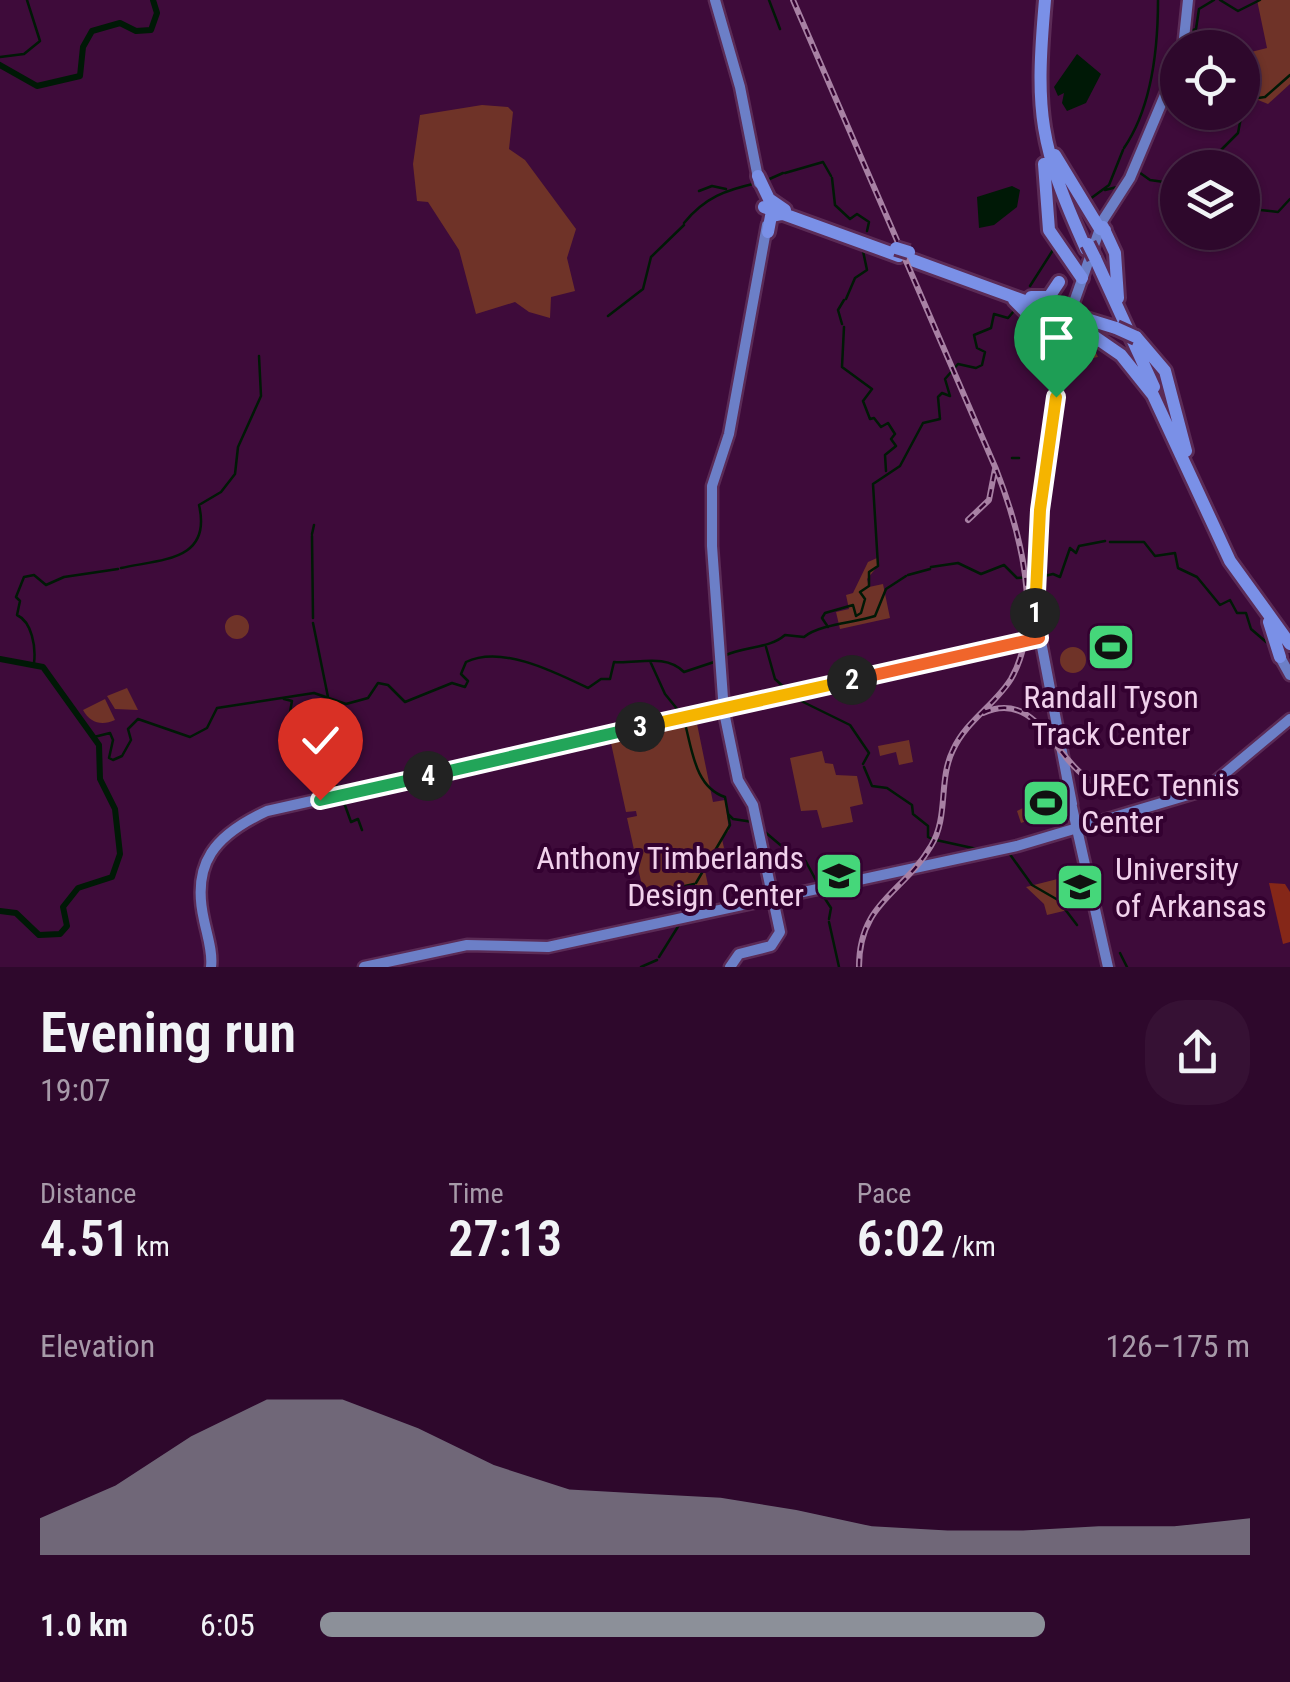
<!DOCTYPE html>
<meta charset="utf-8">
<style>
body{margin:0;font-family:"Roboto Condensed",sans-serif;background:#361134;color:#f1f3f6;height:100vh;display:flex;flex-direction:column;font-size:38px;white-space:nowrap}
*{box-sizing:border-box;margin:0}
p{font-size:32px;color:#a79aa9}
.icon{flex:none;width:55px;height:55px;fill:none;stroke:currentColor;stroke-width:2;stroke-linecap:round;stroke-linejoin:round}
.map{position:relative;height:967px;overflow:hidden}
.sheet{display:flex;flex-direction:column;background:#2e082c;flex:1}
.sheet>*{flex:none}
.fabs{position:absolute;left:1160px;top:30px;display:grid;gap:20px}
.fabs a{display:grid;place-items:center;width:100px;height:100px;border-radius:50%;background:#2e082c;box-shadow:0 2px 8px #0004,0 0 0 2px #492948;font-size:50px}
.pin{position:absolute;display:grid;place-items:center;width:85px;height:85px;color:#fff;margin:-102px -42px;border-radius:50% 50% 50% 0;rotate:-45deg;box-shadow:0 0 10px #0007}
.pin .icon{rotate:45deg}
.km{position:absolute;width:50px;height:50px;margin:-25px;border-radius:50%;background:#222;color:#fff;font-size:28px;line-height:50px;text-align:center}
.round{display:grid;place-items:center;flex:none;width:105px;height:105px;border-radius:40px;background:#361134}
.summary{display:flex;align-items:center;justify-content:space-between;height:170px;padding:0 40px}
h1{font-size:55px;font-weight:600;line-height:75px}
.figures{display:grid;grid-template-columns:repeat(3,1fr);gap:15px;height:170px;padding:10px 40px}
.figures div{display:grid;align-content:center}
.figures b{font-size:50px;font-weight:600}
.figures small{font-size:28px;font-weight:400}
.figures p{font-size:28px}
.chart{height:280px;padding:20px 40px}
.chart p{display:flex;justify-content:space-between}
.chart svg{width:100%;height:180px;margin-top:10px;fill:#8c9099;opacity:.7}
ul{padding:0 40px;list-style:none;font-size:32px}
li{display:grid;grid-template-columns:160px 120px 1fr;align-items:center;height:75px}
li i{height:25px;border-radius:12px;background:#8c9099}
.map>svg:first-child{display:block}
.green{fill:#6f3328}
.forest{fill:#852718}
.water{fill:#001906}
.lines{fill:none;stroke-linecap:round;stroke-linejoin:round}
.stream{stroke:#001906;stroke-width:2.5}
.river{stroke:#001906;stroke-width:6}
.major-casing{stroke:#5b2b56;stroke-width:15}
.highway-casing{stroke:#5b2b56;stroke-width:18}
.major{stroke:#6c7fc7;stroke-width:10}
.highway{stroke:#7a90e7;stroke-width:12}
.rail-casing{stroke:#a881a4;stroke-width:6}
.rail{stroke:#330130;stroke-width:2.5;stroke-dasharray:8;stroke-linecap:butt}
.major-bridge-casing{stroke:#5b2b56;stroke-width:15;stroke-linecap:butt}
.highway-bridge-casing{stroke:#5b2b56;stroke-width:18;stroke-linecap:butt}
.major-bridge{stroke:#6c7fc7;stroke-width:10}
.highway-bridge{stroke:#7a90e7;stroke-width:12}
.split-1-casing{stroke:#fff;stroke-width:20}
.split-2-casing{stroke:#fff;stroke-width:20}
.split-3-casing{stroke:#fff;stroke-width:20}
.split-4-casing{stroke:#fff;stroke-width:20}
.split-5-casing{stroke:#fff;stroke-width:20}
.split-1{stroke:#f5b400;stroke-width:12}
.split-2{stroke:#f0652b;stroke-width:12}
.split-3{stroke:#f5b400;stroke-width:12}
.split-4{stroke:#22a559;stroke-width:12}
.split-5{stroke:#22a559;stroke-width:12}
.labels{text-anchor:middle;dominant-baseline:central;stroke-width:8;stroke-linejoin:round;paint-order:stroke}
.poi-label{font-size:32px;fill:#f1d1ec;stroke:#330130;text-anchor:start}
</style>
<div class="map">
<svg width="1290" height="967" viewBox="0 0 1290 967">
<rect width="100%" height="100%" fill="#3e0b3a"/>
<path class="green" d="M1257,0H1290V84L1268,104L1243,94V54L1267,48Z
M482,105L508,107L513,112L509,149L525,160L576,229L567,258L575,291L551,297L550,318L529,312L515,302L476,314L459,250L428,202L417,201L413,164L420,115Z
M1089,339L1098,357L1068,363V345Z
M877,558V567L867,579L869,587L883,584L890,618L840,629L836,612L849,609L846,595L853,593L868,562Z
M225 627a12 12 0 1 1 24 0a12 12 0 1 1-24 0Z
M1060 660a13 13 0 1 1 26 0a13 13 0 1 1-26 0Z
M127,688L138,710L115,709L107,696Z
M105,699L115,720C102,726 90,723 83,710Z
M695,714L713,802L725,800L729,830L722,839L724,848L713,851L704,866L709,890L646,904L627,818L637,816L636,811L626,812L609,734Z
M909,740L913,762L899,765L896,752L880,756L878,746Z
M822,751L825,763L833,764L836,775L857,776L863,804L850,807L853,822L822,828L817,810L801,811L790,758Z
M1059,790L1064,798L1047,814L1021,823L1017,811Z
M1085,872L1093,904L1047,915L1044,904L1026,887Z"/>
<path class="forest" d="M1269,883L1285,884L1290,892V942L1283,944Z"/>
<path class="water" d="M1077,54L1101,74L1086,103L1067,111L1062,103L1064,93L1058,96L1054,87Z
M1012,186L1020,190L1017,207L994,225L979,228L977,197Z"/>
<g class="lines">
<path class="stream" d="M769,0L780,29
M1220,0L1238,11L1260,0
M1188,32L1196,29L1199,9L1214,0
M0,57L24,54L40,41L27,0
M1243,110L1251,99L1265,97L1290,75
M1124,148C1152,107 1158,49 1158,0
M1216,168L1220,151L1238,133L1242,112
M1136,170L1150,180L1178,184
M785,173L823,162L831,176
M832,178L835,205L850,219L857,214L869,222L867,231
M765,181L783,173
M1105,190L1121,186
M699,191L712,186L726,189
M1090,199L1109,185L1123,150
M1242,208L1278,212L1290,199
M684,223C705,197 726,190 757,183
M1030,286L1053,250
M846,299L855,278L867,270L863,251
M608,316L643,289L651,257L684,225
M842,324L838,310L844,300
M844,327L842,367L872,389L863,401L870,419L874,418L881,427L888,423L895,434L891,439L896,446L885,455L886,471
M1012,458H1019
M312,534L314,525
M312,536L313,618
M1110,542H1144L1155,556L1175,553L1178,568L1197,577L1220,605L1230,600L1237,613H1246L1251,629L1272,647
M931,567L958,563L981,574L1004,565L1017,578L1031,577
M121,568C162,559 212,561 199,505L221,492L235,474L238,447L261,396L259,356
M908,575L930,569
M1040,577L1053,574L1060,577L1070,548L1076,553L1079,546L1105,541
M313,623L328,697
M828,627L822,618L825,613L853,605L856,616L861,613L865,599L860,592L869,586V572L878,566L873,484L900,466L923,423L940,419L938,397L942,393L950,396L945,379L958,364L976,368L982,365L985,352L977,348L974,335L991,328L994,314L1008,318L1014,311
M766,647L775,679L788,691
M726,655C745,646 769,649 785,635L804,637C820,624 854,623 875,616L886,589L906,576
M650,661L665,694L682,715
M34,663C36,647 32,622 17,615L20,601L16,597L24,577L34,575L46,585L64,577L118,569
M795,698L850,725L869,753L863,764
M284,699L292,701L290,712L295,714L291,720L304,726L313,747L311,756L341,791
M684,720C692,747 694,787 725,797L730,825L696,883
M94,737L110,733L113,740L109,758L113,760L122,756L131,740L128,729L138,719L190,737L207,728L217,708L314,693L346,704L368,698L378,683L388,685L405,702L452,683L465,687L468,681L461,674L466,662C501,645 553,671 588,688L601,679H610L614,662C637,664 665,653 684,672L714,662
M864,767L872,786L887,788L912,805L913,814L928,826V837L934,840
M342,797L351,822L358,819L362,830
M728,814L733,819L753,822
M765,832L791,854L804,858L818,884
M936,840L977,849
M1009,853L1032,885L1058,900L1077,925
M682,894L685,886L694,884
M822,894L831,908L829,919
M682,897L683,915
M829,922L839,967
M1120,953L1127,967
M659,957L679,925
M641,967L657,960"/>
<path class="river" d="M0,65L37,86L80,76L83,47L92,31L120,23L136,31L151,30L157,13L153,0
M0,659L43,667L99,745L100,779L115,809L120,854L112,877L78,888L63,907L67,926L60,934L39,935L16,913L0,911"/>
<g class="major-casing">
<path id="major" d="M715,0L740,87L759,183
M1183,48L1188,0
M1072,308L1103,220L1130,178L1178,64
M1067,322L1041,496L1035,610L1072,804
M1280,657L1290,675
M1070,798L1108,967
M211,967C213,952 207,935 204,920C191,863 215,835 267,811L1039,638
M364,967L467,945L548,947L1017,846L1205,790L1290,719
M730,967L739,954L771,946L780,932L753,805L738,780L724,712L712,546V486L729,434L767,225"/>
</g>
<g class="highway-casing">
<path id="highway" d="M1045,0C1035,113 1039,145 1086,249
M1055,155L1100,229L1105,230
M1044,164L1049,230L1082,278
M758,176L769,199L785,210
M764,207L899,256
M1103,227L1115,253L1118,298
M768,232L771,216L781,214
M1095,258L1154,387
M912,260L1063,315L1121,355L1153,395L1230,561L1290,644
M1031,297H1049L1059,282
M1014,300L1027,313L1039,342L1061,347
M1080,317L1116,328
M1136,337L1165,371L1186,451
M1269,622L1280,657"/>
</g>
<use href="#major" class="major"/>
<use href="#highway" class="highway"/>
<g class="rail-casing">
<path id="rail" d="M793,0L996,469C1019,528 1045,620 1011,679C995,705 966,721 953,750C938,780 949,817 931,846C903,894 859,902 859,967
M968,520L989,500L995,469
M983,713C1037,688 1055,761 1092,781"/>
</g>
<use href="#rail" class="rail"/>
<g class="major-bridge-casing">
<path id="major-bridge" d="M1067,322L1072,308"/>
</g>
<g class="highway-bridge-casing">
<path id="highway-bridge" d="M1088,244L1095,258
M896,248L909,252
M1116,328L1136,337"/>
</g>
<use href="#major-bridge" class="major-bridge"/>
<use href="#highway-bridge" class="highway-bridge"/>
</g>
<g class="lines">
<g class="split-1-casing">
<path id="split-1" d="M1035,613L1040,510L1056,397"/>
</g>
<g class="split-2-casing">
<path id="split-2" d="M852,680L1039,638L1035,613"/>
</g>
<g class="split-3-casing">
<path id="split-3" d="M640,727L852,680"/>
</g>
<g class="split-4-casing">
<path id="split-4" d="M428,776L640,727"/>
</g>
<g class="split-5-casing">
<path id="split-5" d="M320,800L428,776"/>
</g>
<use href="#split-1" class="split-1"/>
<use href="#split-2" class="split-2"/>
<use href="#split-3" class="split-3"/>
<use href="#split-4" class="split-4"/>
<use href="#split-5" class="split-5"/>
</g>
<defs>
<g id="stadium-square" transform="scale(2.5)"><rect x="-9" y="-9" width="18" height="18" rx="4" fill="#45d77a" stroke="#330130"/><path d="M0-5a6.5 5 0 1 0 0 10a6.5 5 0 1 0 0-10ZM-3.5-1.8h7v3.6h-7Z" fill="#111"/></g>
<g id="university-square" transform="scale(2.5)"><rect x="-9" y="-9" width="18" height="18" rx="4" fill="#45d77a" stroke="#330130"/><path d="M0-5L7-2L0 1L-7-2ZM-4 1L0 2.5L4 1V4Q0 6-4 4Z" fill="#111"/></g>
</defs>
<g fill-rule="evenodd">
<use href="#stadium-square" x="1111" y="647"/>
<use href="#stadium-square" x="1046" y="803"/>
<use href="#university-square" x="839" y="876"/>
<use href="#university-square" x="1080" y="887"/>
</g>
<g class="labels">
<g class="poi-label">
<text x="1111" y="697" text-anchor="middle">Randall Tyson<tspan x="1111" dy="37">Track Center</tspan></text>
<text x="1081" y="785">UREC Tennis<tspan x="1081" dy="37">Center</tspan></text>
<text x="804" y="858" text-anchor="end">Anthony Timberlands<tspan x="804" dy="37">Design Center</tspan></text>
<text x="1115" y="869">University<tspan x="1115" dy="37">of Arkansas</tspan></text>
</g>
</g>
</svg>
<div class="fabs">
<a><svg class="icon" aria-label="locate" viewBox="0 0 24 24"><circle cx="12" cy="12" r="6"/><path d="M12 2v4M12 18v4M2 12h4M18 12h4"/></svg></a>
<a><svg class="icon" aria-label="layers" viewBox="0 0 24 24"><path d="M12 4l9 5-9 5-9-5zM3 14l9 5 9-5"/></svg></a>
</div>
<div class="pin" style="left:1056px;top:397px;background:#1e9e55"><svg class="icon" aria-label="arrive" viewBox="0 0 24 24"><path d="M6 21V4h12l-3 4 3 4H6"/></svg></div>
<div class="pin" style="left:320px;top:800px;background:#d93025"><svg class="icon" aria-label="check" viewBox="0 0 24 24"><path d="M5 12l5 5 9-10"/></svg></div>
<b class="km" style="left:1035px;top:613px">1</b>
<b class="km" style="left:852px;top:680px">2</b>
<b class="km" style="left:640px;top:727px">3</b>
<b class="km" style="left:428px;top:776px">4</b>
</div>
<section class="sheet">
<div class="summary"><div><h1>Evening run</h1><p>19:07</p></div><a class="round"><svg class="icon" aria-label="share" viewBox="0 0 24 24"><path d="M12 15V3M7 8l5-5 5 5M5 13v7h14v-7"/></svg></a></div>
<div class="figures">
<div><p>Distance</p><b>4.51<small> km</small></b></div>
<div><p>Time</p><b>27:13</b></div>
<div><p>Pace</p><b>6:02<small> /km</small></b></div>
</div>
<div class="chart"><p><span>Elevation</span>126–175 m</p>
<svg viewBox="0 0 160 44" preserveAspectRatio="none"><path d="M0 44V35L10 27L20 15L30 6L40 6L50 13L60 22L70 28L80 29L90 30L100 33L110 37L120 38L130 38L140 37L150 37L160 35V44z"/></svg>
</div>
<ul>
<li><b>1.0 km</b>6:05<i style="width:78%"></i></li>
</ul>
</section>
